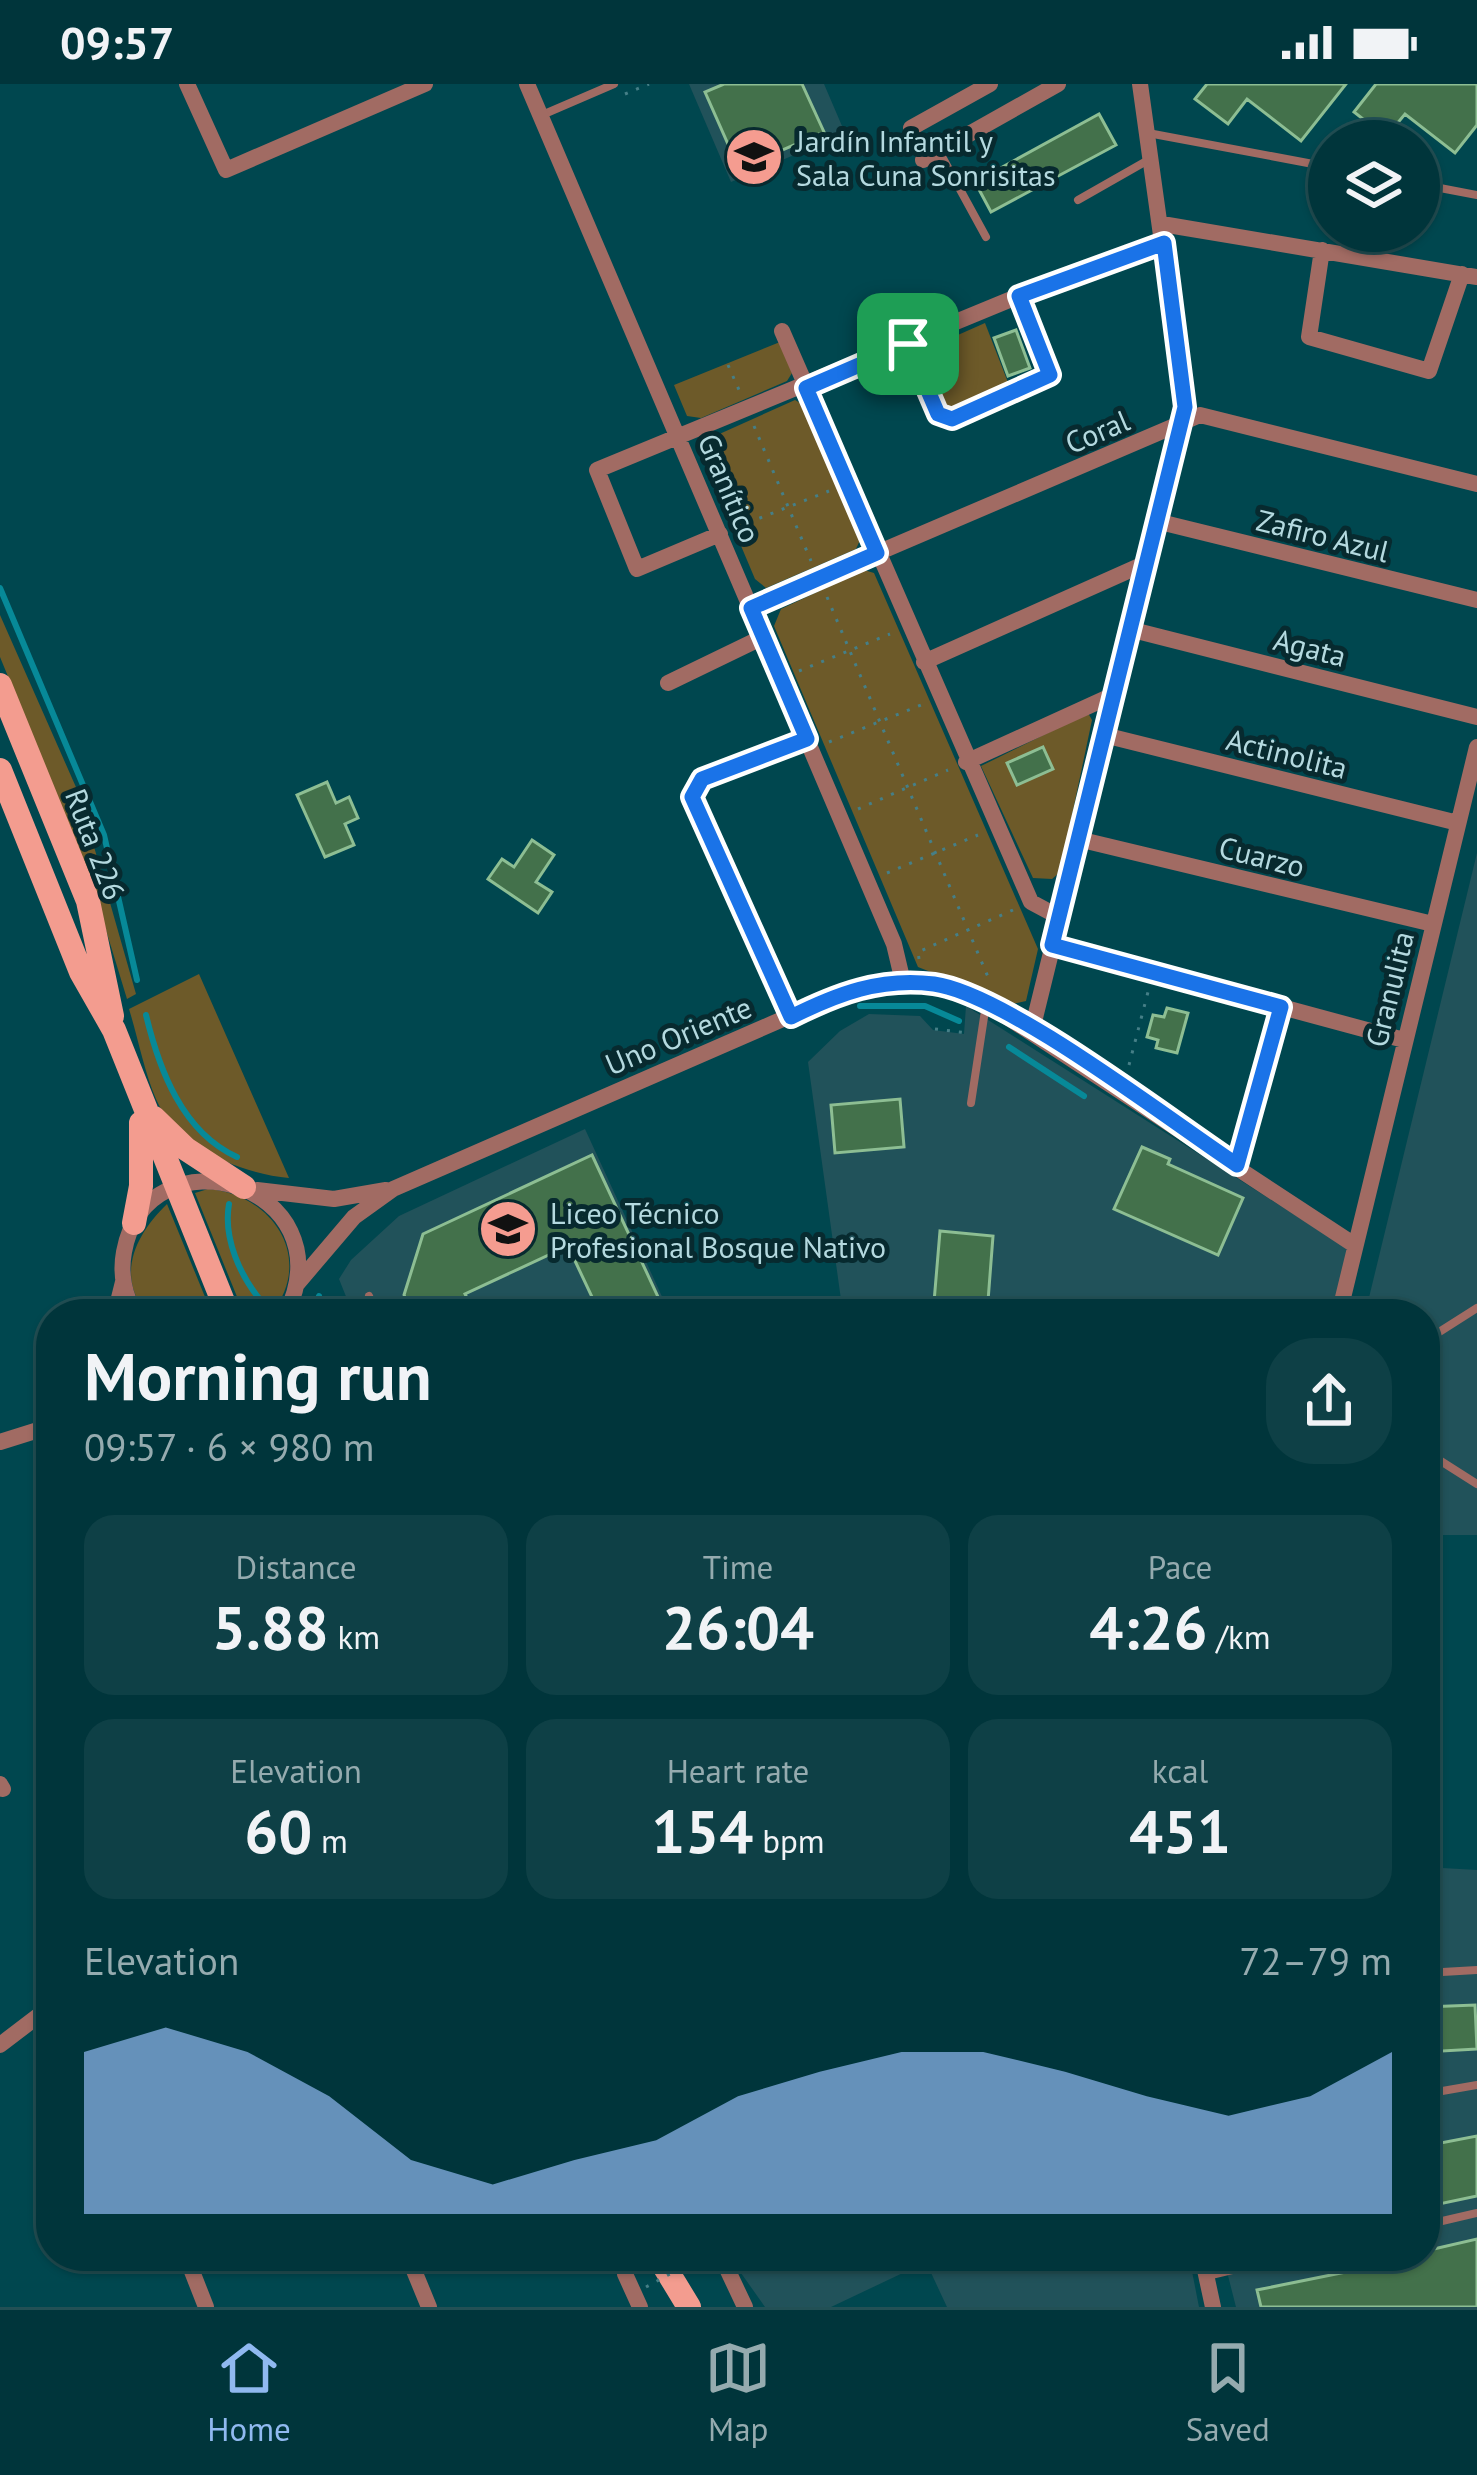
<!DOCTYPE html>
<meta charset="utf-8">
<style>
body{margin:0;font-family:"PT Sans",sans-serif;background:#0e4046;color:#f1f3f6;height:100vh;display:flex;flex-direction:column;font-size:45px;white-space:nowrap}
*{box-sizing:border-box;margin:0}
p{font-size:39px;color:#95abaf}
.icon{flex:none;width:66px;height:66px;fill:none;stroke:currentColor;stroke-width:2;stroke-linecap:round;stroke-linejoin:round}
.map{position:relative;flex:1;overflow:hidden}
.details{position:absolute;left:36px;top:1215px;width:1404px;height:972px;display:flex;flex-direction:column;background:#00353b;border-radius:48px;box-shadow:0 3px 9px #0004,0 0 0 3px #225055}
.details>*{flex:none}
.buttons{position:absolute;left:1308px;top:36px;display:grid;gap:24px}
.buttons a{display:grid;place-items:center;width:132px;height:132px;border-radius:50%;background:#00353b;box-shadow:0 3px 9px #0004,0 0 0 3px #225055;font-size:60px}
.pin{position:absolute;display:grid;place-items:center;width:102px;height:102px;color:#fff;margin:-51px;border-radius:24px;box-shadow:0 6px 18px #0006}
.round{display:grid;place-items:center;flex:none;width:126px;height:126px;border-radius:48px;background:#0e4046}
.overview{display:flex;align-items:center;justify-content:space-between;height:204px;padding:0 48px}
h1{font-size:66px;font-weight:600;line-height:90px}
.figures{display:grid;grid-template-columns:repeat(3,1fr);gap:18px;height:204px;padding:12px 48px}
.figures div{display:grid;align-content:center;border-radius:30px;background:#0e4046;text-align:center}
.figures b{font-size:60px;font-weight:600}
.figures small{font-size:33px;font-weight:400}
.figures p{font-size:33px}
.chart{height:336px;padding:24px 48px}
.chart p{display:flex;justify-content:space-between}
.chart svg{width:100%;height:216px;margin-top:12px;fill:#90b9f0;opacity:.7}
.status{display:flex;justify-content:space-between;align-items:center;height:84px;padding:0 60px;background:#00353b;direction:ltr}
.status svg{height:33px;fill:currentColor}
.tabs{display:flex;justify-content:space-around;align-items:center;height:168px;border-top:3px solid #225055;background:#00353b;font-size:33px;color:#95abaf}
.tabs a{display:grid;justify-items:center;gap:6px}
.tabs .selected{color:#90b9f0}
.map>svg:first-child{display:block}
.built{fill:#21525a}
.green{fill:#6d5a29}
.lines{fill:none;stroke-linecap:round;stroke-linejoin:round}
.stream{stroke:#078998;stroke-width:6}
.building{fill:#43714b;stroke:#8dbe93;stroke-width:3}
.path{stroke:#457f87;stroke-width:3;stroke-dasharray:3 9;stroke-linecap:butt}
.lane{stroke:#a16b63;stroke-width:8}
.street{stroke:#a16b63;stroke-width:16}
.primary{stroke:#f39c8f;stroke-width:24}
.path-bridge{stroke:#457f87;stroke-width:3;stroke-dasharray:3 9;stroke-linecap:butt}
.route-casing{stroke:#fff;stroke-width:24}
.route{stroke:#1a73e8;stroke-width:15}
.labels{text-anchor:middle;dominant-baseline:central;stroke-width:10;stroke-linejoin:round;paint-order:stroke}
.poi-label{font-size:30px;fill:#b4d9df;stroke:#072a2f;text-anchor:start}
.street-label{font-size:30px;fill:#b4d9df;stroke:#072a2f}
</style>
<div class="status"><b>09:57</b><svg viewBox="0 0 49 12"><path d="M0 12V9h3v3zM5 12V6h3v6zM10 12V3h3v9zM15 12V0h3v12zM26 1h20v11H26zM47 4h2v5h-2z"/></svg></div>
<div class="map">
<svg width="1477" height="2223" viewBox="0 0 1477 2223">
<rect width="100%" height="100%" fill="#00474f"/>
<path class="built" d="M689,0H824L845,49L731,98Z
M1477,769V1451H1425V1230H1365Z
M966,922L1356,1170L1336,1230H843L808,978L840,947L869,930L920,932L933,946L964,950Z
M585,1045L670,1230H353L339,1195L351,1176L399,1132Z
M1425,1783L1477,1786V2223H1236L1223,2172H1425Z
M729,2172H1189L1199,2223H947L926,2178L831,2223H765Z"/>
<path class="green" d="M985,239L1009,301L945,326L924,266Z
M780,258L792,289L787,297L701,334L687,332L674,301Z
M795,316L805,322L860,456L856,465L766,504L755,495L701,367L706,356Z
M864,486L874,489L1038,865L1026,917L1012,920L918,883L774,542L781,525Z
M0,531L79,710L136,910L127,915L88,787L0,573Z
M1088,629L1092,636L1060,788L1052,795L1033,794L981,682Z
M199,890L289,1094C242,1090 176,1063 156,1015C144,987 138,954 129,925Z
M208,1105C272,1110 316,1174 271,1230H244L195,1109Z
M167,1120L212,1230H147C115,1191 136,1150 167,1120Z"/>
<g class="lines">
<path class="stream" d="M0,504L104,751L137,896
M860,922H925L959,937
M146,931C159,985 182,1048 237,1073
M1009,963L1084,1012
M229,1120C223,1154 240,1192 262,1218
M312,1230L319,1212"/>
</g>
<path class="building" d="M724,0H802L824,48L739,85L705,8Z
M1207,0H1346L1301,57L1247,15L1228,40L1195,15Z
M1376,0H1477V41L1455,69L1405,30L1386,53L1354,28Z
M1099,30L1116,61L991,128L975,98Z
M1016,246L1030,284L1008,292L994,254Z
M1043,663L1053,685L1017,701L1007,679Z
M327,698L336,719L349,713L358,734L345,740L354,761L325,773L297,711Z
M532,756L554,771L536,798L552,808L538,829L488,795L502,775L514,783Z
M1167,924L1188,929L1177,969L1156,964L1158,956L1147,953L1153,931L1164,933Z
M900,1015L904,1063L835,1069L831,1021Z
M1142,1063L1170,1075L1168,1080L1243,1114L1218,1171L1114,1125Z
M592,1071L666,1230H600L568,1162L465,1210L475,1230H413L404,1211L423,1150Z
M940,1147L993,1152L987,1230H933Z
M1475,1921L1477,1965L1425,1968V1923Z
M1477,2052V2112L1425,2123V2062Z
M1477,2155V2223H1261L1257,2206L1425,2172V2167Z"/>
<g class="lines">
<path class="path" d="M625,10L649,0
M728,281L739,306
M754,342L811,477
M737,443L829,407
M827,513L988,893
M799,587L890,550
M829,658L926,619
M858,725L948,686
M887,789L978,751
M919,875L918,868L1013,826
M935,945L968,949
M1129,981L1148,908"/>
<path class="lane" d="M542,31L614,0
M1148,49L1329,83
M939,67L986,153
M1419,100L1477,111
M1078,116L1150,75
M971,1019L986,920
M369,1212L376,1230
M1425,1257L1477,1224
M1425,1367L1477,1400
M1425,1889L1477,1886
M1425,2010L1477,2001
M1425,2141L1477,2129
M1207,2192L1292,2172"/>
<path class="street" d="M187,0L226,86L425,0
M527,0L894,860L903,898
M911,44L990,0
M923,76L1058,0
M1162,140L1477,193
M1322,166L1309,253L1429,287L1462,190
M782,247L1031,818L1059,833
M908,259L944,336L1045,296L1048,284L1019,212
M1156,437L1477,516
M720,450L637,485L597,386L1019,212L1164,159
M751,523L1200,331L1477,400
M1129,545L1477,633
M924,578L1146,479
M668,599L763,553
M1104,651L1458,739
M966,678L1113,611
M1078,755L1433,840
M1052,861L1404,956
M791,933L692,713L702,696L807,655
M1032,946L1185,324L1140,0
M1237,1081L1281,923
M257,1106L334,1115L386,1106
M297,1200L354,1133L393,1105L838,911C893,893 942,895 992,923L1353,1160
M115,1230L123,1198
M136,1230C124,1212 120,1189 124,1168C147,1041 349,1100 286,1230
M1339,1230L1477,663
M0,1358L51,1342
M0,1700L3,1705
M0,1961L51,1922
M186,2172L206,2223
M408,2172L429,2223
M629,2172L625,2190L640,2223
M721,2172L745,2223
M1202,2172L1213,2223"/>
<path class="primary" d="M0,601L88,817L112,932
M0,686L81,888L114,946L228,1230
M154,1034L186,1065L244,1103
M134,1139L141,1102V1039
M658,2172L689,2223"/>
<path class="path-bridge" d="M646,2203L703,2172"/>
</g>
<g class="lines">
<g class="route-casing">
<path id="route" d="M1164,159L1185,323L1052,861L1281,923L1237,1081C1169,1036 1006,910 934,900C881,893 837,910 791,933L692,713L702,695L807,655L751,524L877,469L806,304L908,260L938,330L952,335L1050,291L1019,212Z"/>
</g>
<use href="#route" class="route"/>
</g>
<defs>
<g id="school-disc" transform="scale(3)"><circle r="9.5" fill="#f59c90" stroke="#072a2f"/><path d="M0-5L7-2L0 1L-7-2ZM-4 1L0 2.5L4 1V4Q0 6-4 4Z" fill="#111"/></g>
</defs>
<g fill-rule="evenodd">
<use href="#school-disc" x="754" y="73"/>
<use href="#school-disc" x="508" y="1145"/>
</g>
<g class="labels">
<g class="poi-label">
<text x="796" y="56">Jardín Infantil y<tspan x="796" dy="34">Sala Cuna Sonrisitas</tspan></text>
<text x="550" y="1128">Liceo Técnico<tspan x="550" dy="34">Profesional Bosque Nativo</tspan></text>
</g>
<g class="street-label">
<text transform="translate(1097 347) rotate(-23)">Coral</text>
<text transform="translate(730 404) rotate(67)">Granítico</text>
<text transform="translate(1323 451) rotate(14)">Zafiro Azul</text>
<text transform="translate(1310 563) rotate(14)">Agata</text>
<text transform="translate(1287 669) rotate(14)">Actinolita</text>
<text transform="translate(96 760) rotate(69)">Ruta 226</text>
<text transform="translate(1262 772) rotate(14)">Cuarzo</text>
<text transform="translate(1389 905) rotate(-76)">Granulita</text>
<text transform="translate(678 951) rotate(-23)">Uno Oriente</text>
</g>
</g>
</svg>
<div class="buttons">
<a><svg class="icon" aria-label="layers" viewBox="0 0 24 24"><path d="M12 4l9 5-9 5-9-5zM3 14l9 5 9-5"/></svg></a>
</div>
<div class="pin" style="left:908px;top:260px;background:#1e9e55"><svg class="icon" aria-label="arrive" viewBox="0 0 24 24"><path d="M6 21V4h12l-3 4 3 4H6"/></svg></div>
<section class="details">
<div class="overview"><div><h1>Morning run</h1><p>09:57 · 6 × 980 m</p></div><a class="round"><svg class="icon" aria-label="share" viewBox="0 0 24 24"><path d="M12 15V3M7 8l5-5 5 5M5 13v7h14v-7"/></svg></a></div>
<div class="figures">
<div><p>Distance</p><b>5.88<small> km</small></b></div>
<div><p>Time</p><b>26:04</b></div>
<div><p>Pace</p><b>4:26<small> /km</small></b></div>
</div>
<div class="figures">
<div><p>Elevation</p><b>60<small> m</small></b></div>
<div><p>Heart rate</p><b>154<small> bpm</small></b></div>
<div><p>kcal</p><b>451</b></div>
</div>
<div class="chart"><p><span>Elevation</span>72–79 m</p>
<svg viewBox="0 0 160 44" preserveAspectRatio="none"><path d="M0 44V11L10 6L20 11L30 20L40 33L50 38L60 33L70 29L80 20L90 15L100 11L110 11L120 15L130 20L140 24L150 20L160 11V44z"/></svg>
</div>
</section>
</div>
<nav class="tabs">
<a class="selected"><svg class="icon" aria-label="home" viewBox="0 0 24 24"><path d="M3 11l9-7 9 7M6 9v11h12V9"/></svg>Home</a>
<a><svg class="icon" aria-label="map" viewBox="0 0 24 24"><path d="M3 6l6-2 6 2 6-2v14l-6 2-6-2-6 2zM9 4v14M15 6v14"/></svg>Map</a>
<a><svg class="icon" aria-label="saved" viewBox="0 0 24 24"><path d="M7 4h10v16l-5-4-5 4z"/></svg>Saved</a>
</nav>
